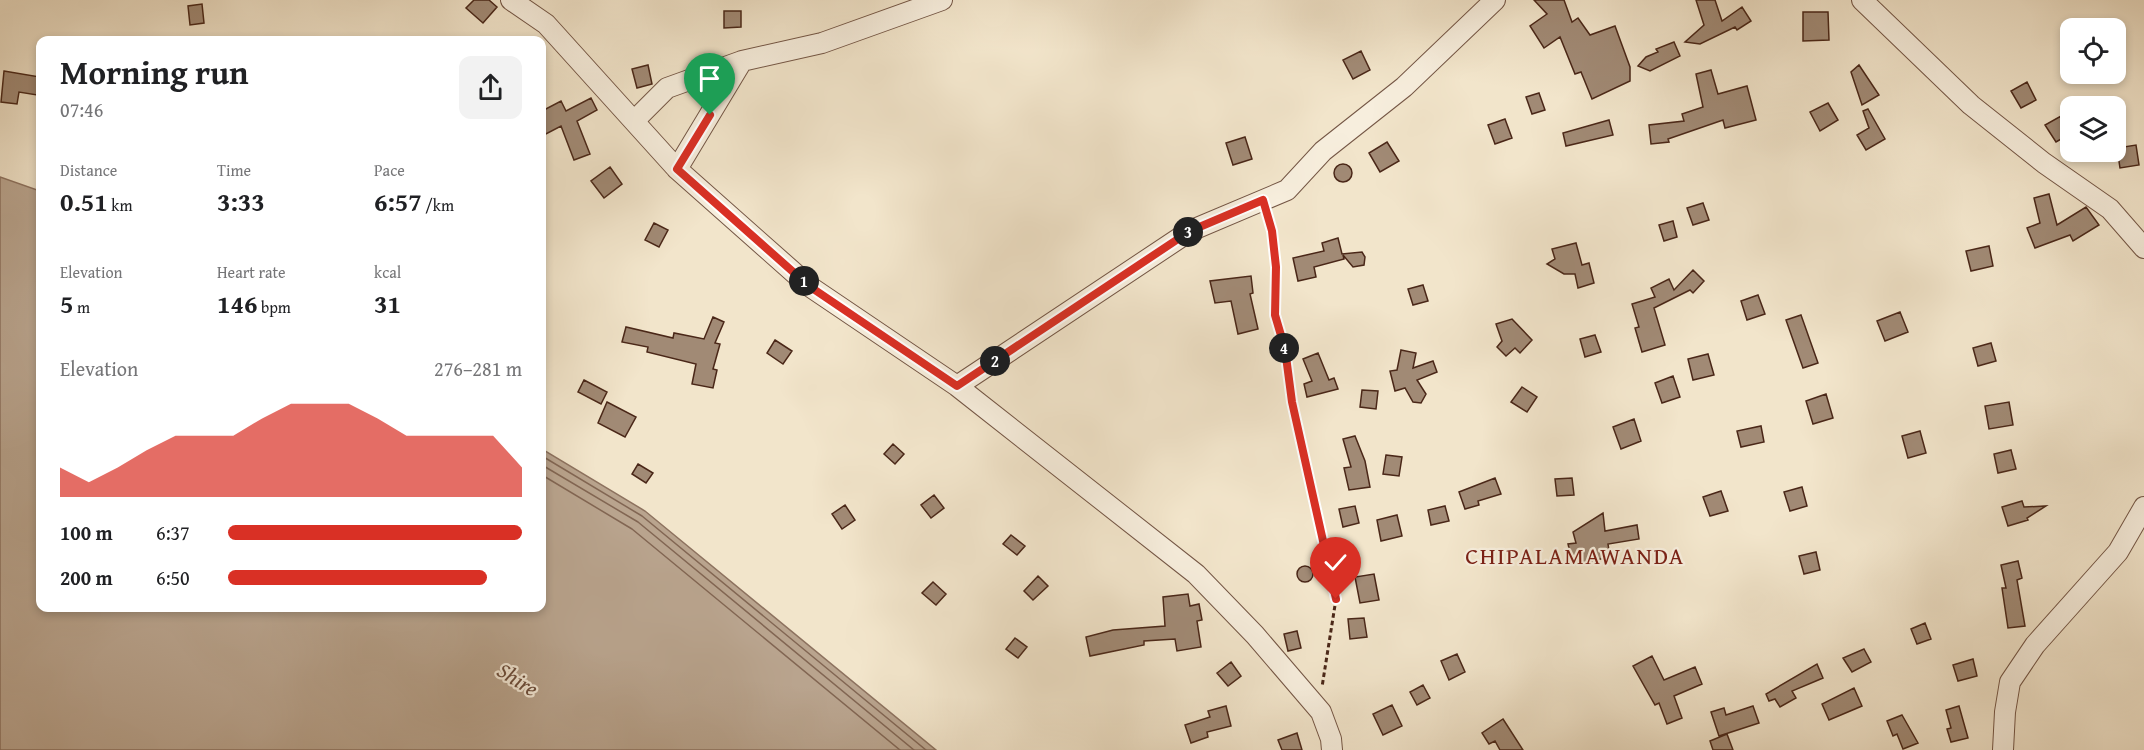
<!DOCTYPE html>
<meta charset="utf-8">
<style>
body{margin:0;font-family:"Gentium Book Plus",serif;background:#f2f2f2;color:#202124;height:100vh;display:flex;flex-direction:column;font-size:22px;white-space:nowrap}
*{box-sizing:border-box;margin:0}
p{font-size:20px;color:#757577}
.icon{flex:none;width:33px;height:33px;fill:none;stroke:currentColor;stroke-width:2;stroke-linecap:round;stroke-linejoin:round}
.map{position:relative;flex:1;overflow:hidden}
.panel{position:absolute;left:36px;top:36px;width:510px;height:576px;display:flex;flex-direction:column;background:#fff;border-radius:12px;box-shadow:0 3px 9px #0003}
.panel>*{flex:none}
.controls{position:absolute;left:2060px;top:18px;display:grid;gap:12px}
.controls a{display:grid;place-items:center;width:66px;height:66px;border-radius:12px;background:#fff;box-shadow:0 3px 9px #0003;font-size:30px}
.pin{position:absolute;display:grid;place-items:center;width:51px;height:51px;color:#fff;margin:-62px -26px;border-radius:50% 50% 50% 0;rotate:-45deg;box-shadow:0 0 6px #0007}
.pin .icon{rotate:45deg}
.km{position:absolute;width:30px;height:30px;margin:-15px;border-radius:50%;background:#222;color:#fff;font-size:16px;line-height:30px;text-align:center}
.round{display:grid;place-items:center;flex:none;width:63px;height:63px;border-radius:12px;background:#f2f2f2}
.head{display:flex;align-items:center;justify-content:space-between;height:102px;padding:0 24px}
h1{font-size:33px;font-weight:600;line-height:45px}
.stats{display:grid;grid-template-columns:repeat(3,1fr);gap:9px;height:102px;padding:6px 24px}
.stats div{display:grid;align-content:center}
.stats b{font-size:26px;font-weight:600}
.stats small{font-size:16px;font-weight:400}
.stats p{font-size:16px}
.chart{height:168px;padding:12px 24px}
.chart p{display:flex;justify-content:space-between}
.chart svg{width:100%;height:108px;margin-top:6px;fill:#d93025;opacity:.7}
ul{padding:0 24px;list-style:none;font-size:20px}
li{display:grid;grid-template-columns:96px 72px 1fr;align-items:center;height:45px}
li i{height:15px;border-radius:8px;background:#d93025}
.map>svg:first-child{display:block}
.water{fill:#b9a48e;stroke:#8d725f;stroke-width:1.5}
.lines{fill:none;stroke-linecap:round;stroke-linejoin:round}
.shore{stroke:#826653;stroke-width:1.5}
.building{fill:#a18a75;stroke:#4a2718;stroke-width:1.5}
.minor-casing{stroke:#745645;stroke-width:22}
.path{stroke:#4a2718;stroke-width:3;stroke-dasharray:4.5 3;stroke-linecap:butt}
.minor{stroke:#f7eedd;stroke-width:20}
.route-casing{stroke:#fff;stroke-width:12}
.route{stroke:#d93025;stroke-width:8}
.labels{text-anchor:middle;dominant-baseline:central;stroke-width:4.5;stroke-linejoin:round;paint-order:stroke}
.water-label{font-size:22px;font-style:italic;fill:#6b4c3b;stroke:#f7eedd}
.quarter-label{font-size:24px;letter-spacing:1.5px;fill:#7a1f14;stroke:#f7eedd}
</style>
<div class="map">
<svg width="2144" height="750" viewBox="0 0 2144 750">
<rect width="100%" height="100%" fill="#f2e5cb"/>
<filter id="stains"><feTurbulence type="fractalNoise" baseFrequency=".00333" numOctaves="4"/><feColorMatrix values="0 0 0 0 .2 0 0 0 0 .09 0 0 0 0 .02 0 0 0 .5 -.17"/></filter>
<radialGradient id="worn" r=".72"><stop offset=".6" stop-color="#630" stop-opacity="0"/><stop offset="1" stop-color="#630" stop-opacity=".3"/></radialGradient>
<path class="water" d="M0,177L40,191V608H542V449L645,511L936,750H0Z"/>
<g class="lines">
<path class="shore" d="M542,456L642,516L926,750
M542,465L638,522L914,750
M542,475L632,529L900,750"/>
</g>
<path class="building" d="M474,0H489L497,7L483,23L466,8Z
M1534,0H1564L1572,22L1578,18L1590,35L1615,26L1630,67V81L1592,99L1581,72L1575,74L1560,37L1544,48L1530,26L1547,14Z
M1696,0H1715L1722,21L1742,7L1751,21L1737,30L1735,27L1700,44L1685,42L1704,25Z
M202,4L204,23L190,25L188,6Z
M724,11H741V27L724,28Z
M1803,12H1828L1829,40L1803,41Z
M1674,42L1680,56L1650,71L1638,66L1646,57L1658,52L1656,49Z
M1361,51L1370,70L1353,79L1343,60Z
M648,65L652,84L637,88L632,69Z
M1859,65L1879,95L1862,105L1851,72Z
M1711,70L1718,94L1747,86L1756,120L1725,128L1723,120L1668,139L1669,142L1651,144L1649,125L1684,121L1682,114L1703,107L1696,74Z
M4,71L40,77L37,95L19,92L17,104L1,102Z
M2027,82L2036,100L2021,108L2011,91Z
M1539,93L1545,110L1532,114L1526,97Z
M591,98L597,110L577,121L590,154L574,160L561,126L542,136V111L561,101L566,111Z
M1828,103L1838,120L1820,131L1810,112Z
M1868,109L1885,139L1866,150L1857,135L1869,128L1863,111Z
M2061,116L2070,134L2056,142L2045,125Z
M1505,119L1512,138L1495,144L1488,125Z
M1609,120L1613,135L1566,146L1563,133Z
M1245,137L1252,159L1233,165L1226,143Z
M1387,142L1399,161L1380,172L1369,153Z
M2136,145L2139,165L2120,168L2117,148Z
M1334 173a9 9 0 1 1 18 0a9 9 0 1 1-18 0Z
M610,167L622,184L604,198L591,181Z
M2049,194L2057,225L2086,207L2099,225L2073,241L2070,235L2035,248L2027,228L2040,223L2034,198Z
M1703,203L1709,220L1693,225L1687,208Z
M1673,221L1677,237L1664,241L1659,225Z
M654,223L668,230L659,247L645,240Z
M1338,238L1342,254L1362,252L1365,257L1364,265L1353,267L1343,255L1344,259L1314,267L1316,277L1298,281L1293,258L1324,251L1322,243Z
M1576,243L1582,265L1589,263L1594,283L1578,288L1575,274H1564L1547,264L1555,259L1552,249Z
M1989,246L1993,266L1971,271L1966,251Z
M1693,270L1704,281L1693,293L1690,290L1654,308L1665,345L1642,352L1635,328L1639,327L1632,304L1655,297L1651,288L1669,279L1674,290Z
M1251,276L1253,293L1250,294L1258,329L1238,334L1231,301L1215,303L1210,281Z
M1423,285L1428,301L1413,305L1408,289Z
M1758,295L1765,314L1747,320L1741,301Z
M1900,312L1908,332L1885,341L1877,321Z
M1801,315L1818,363L1803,368L1786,320Z
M713,317L724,322L715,343L720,344L713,369L717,370L713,388L692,384L696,364L647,352L648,347L622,342L626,327L673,338L674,333L704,339Z
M1512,319L1532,340L1520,353L1515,348L1506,356L1497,347L1502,341L1496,324Z
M1595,335L1601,352L1585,357L1580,339Z
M775,340L792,351L783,364L767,353Z
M1991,343L1996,361L1978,366L1973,348Z
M1401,350L1416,353L1413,368L1433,361L1437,372L1417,380L1426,394L1421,403L1413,402L1405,388L1395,391L1390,371L1397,370Z
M1318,353L1329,380L1334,378L1338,389L1307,397L1304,384L1312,381L1303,359Z
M1708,354L1714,375L1693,380L1688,359Z
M1673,376L1680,397L1662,403L1655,383Z
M584,380L607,392L601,404L578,392Z
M1522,387L1537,397L1527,412L1511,402Z
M1362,390L1378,391L1376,409L1360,407Z
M1826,394L1833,418L1813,424L1806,401Z
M607,402L636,417L625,437L598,423Z
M2009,402L2013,425L1989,429L1985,406Z
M1634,419L1641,441L1621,449L1613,427Z
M1761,426L1764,442L1741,447L1737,431Z
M1920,431L1926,453L1908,458L1902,436Z
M1355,436L1365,461L1370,487L1349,490L1344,468L1351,467L1343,439Z
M893,444L904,454L895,464L884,454Z
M2011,450L2016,469L1998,473L1994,454Z
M1386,455L1402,457L1399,476L1383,474Z
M638,464L653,473L646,483L632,474Z
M1495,478L1501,494L1478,501L1479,505L1465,509L1459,492Z
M1572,478L1574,495L1557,496L1555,479Z
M1802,487L1807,506L1790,511L1784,492Z
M1721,491L1728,511L1710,516L1703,497Z
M934,495L944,508L931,518L921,505Z
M2022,501L2024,507L2046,506L2027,518L2028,520L2008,526L2002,507Z
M845,505L855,520L842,529L832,514Z
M1355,506L1359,523L1343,527L1339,509Z
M1445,506L1449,521L1431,525L1428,510Z
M1603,513L1605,531L1637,525L1639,539L1608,544L1610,557L1573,565L1568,544L1576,543L1573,532Z
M1397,515L1402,536L1381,541L1377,520Z
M1011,535L1025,546L1017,555L1003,544Z
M1816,552L1820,570L1804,574L1799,556Z
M2018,561L2022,578L2017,580L2025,626L2008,628L2002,588H2006L2001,565Z
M1297 574a8 8 0 1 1 16 0a8 8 0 1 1-16 0Z
M1374,574L1379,600L1360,603L1355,577Z
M1038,576L1048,586L1033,600L1024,591Z
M933,582L946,594L936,605L922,593Z
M1188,594L1190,606L1199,604L1202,620L1197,621L1201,647L1177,651L1175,639L1144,641V645L1090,656L1086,637L1113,630L1165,626L1163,597Z
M1364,618L1367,637L1350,639L1348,619Z
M1925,623L1931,639L1917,644L1911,629Z
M1297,631L1301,648L1288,651L1284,634Z
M1015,638L1027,647L1018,658L1006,649Z
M1864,649L1871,662L1852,672L1843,658Z
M1457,654L1465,672L1449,680L1441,661Z
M1652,656L1664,680L1695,667L1702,684L1674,696L1682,718L1667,724L1659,703L1655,705L1633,666Z
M1973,659L1977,676L1958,681L1953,665Z
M1231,662L1241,676L1228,686L1217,673Z
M1817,664L1823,678L1792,691L1796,698L1780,707L1775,699L1769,701L1766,694Z
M1423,685L1430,698L1417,705L1410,692Z
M1854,688L1862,706L1829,720L1822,704Z
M1392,705L1402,726L1383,735L1373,714Z
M1226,706L1231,726L1207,732L1208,737L1191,743L1185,725L1210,717L1208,711Z
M1753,706L1759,723L1719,736L1711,712L1724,708L1726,715Z
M1959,706L1968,738L1951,742L1947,729L1951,728L1946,710Z
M1902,715L1918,743L1903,749L1897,734L1893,736L1887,721Z
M1503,719L1523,750H1500L1495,741L1489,744L1482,733Z
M1297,733L1302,750H1282L1278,740Z
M1727,734L1733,750H1713L1710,741Z"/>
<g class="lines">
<g class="minor-casing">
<path id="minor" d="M511,0L546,24L677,169L809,286L957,386L1196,574L1255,635L1321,712L1331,739L1332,750
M1862,0L1971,105L2044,163L2110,209L2144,248
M635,120L667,88L742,61L822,43L942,0
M677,169L742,61
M957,386L1190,231L1287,190L1323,151L1404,87L1495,0
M2003,750L2005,712L2010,682L2035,645L2118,552L2144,507"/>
</g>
<path class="path" d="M1268,216L1272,231L1276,267L1275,315L1285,349L1292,402L1336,599L1322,687"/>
<use href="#minor" class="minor"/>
</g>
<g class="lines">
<g class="route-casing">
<path id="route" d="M710,115L677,169L809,286L957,386L1190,231L1263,200L1272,231L1276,267L1275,315L1285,349L1292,402L1336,599"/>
</g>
<use href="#route" class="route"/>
</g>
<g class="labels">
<g class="water-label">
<text transform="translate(518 679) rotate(32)">Shire</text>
</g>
<g class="quarter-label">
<text x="1575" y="555">CHIPALAMAWANDA</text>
</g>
</g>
<rect width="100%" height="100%" filter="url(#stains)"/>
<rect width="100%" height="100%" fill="url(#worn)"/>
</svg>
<div class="controls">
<a><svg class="icon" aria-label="locate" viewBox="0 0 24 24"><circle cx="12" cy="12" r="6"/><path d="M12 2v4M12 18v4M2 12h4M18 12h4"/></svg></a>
<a><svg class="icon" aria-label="layers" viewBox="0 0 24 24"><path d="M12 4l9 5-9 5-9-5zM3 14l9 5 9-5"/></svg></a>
</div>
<div class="pin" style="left:710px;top:115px;background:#1e9e55"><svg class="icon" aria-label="arrive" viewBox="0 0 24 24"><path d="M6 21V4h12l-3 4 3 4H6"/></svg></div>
<div class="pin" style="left:1336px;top:599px;background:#d93025"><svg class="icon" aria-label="check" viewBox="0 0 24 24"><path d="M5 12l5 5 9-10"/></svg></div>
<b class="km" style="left:804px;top:281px">1</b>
<b class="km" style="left:995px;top:361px">2</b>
<b class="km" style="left:1188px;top:232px">3</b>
<b class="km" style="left:1284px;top:348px">4</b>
<section class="panel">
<div class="head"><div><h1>Morning run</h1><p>07:46</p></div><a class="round"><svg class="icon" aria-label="share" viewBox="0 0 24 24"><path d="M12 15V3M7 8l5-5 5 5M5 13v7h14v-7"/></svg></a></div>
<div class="stats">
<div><p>Distance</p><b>0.51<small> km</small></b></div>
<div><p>Time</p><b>3:33</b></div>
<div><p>Pace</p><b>6:57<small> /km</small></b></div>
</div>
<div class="stats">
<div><p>Elevation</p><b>5<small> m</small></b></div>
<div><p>Heart rate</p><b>146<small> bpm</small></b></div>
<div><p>kcal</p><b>31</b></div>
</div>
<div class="chart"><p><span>Elevation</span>276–281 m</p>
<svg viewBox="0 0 160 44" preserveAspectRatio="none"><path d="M0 44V32L10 38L20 32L30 25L40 19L50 19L60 19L70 12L80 6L90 6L100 6L110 12L120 19L130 19L140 19L150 19L160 32V44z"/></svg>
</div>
<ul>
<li><b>100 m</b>6:37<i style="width:100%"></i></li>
<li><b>200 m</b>6:50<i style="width:88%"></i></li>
</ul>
</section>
</div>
